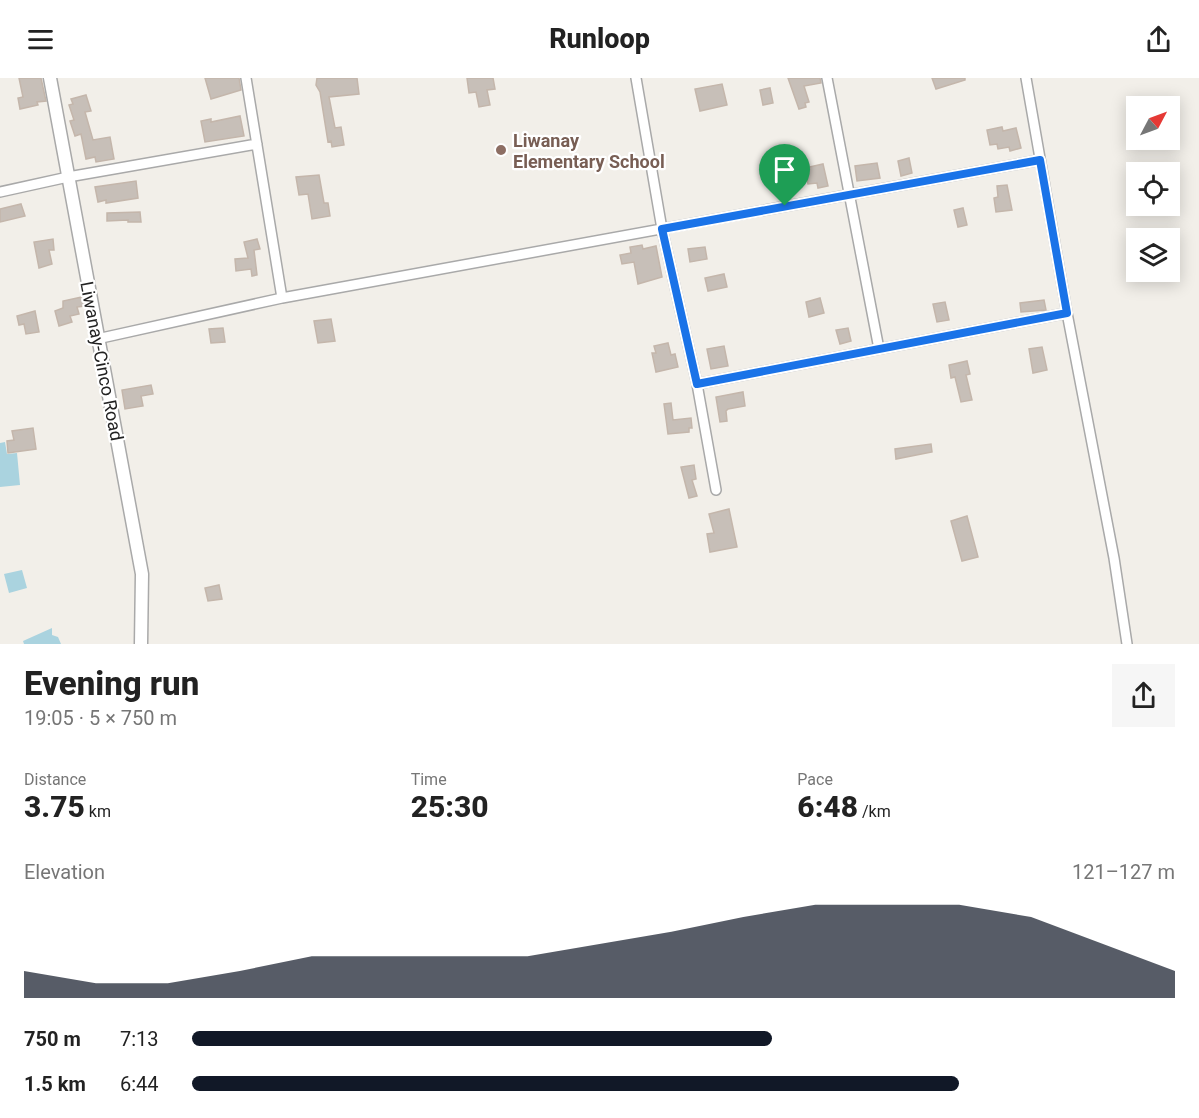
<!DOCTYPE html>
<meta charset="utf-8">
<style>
body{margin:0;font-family:Roboto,sans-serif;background:#f6f6f6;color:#222;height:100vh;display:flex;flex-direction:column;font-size:22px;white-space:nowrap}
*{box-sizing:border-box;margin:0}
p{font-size:20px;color:#767676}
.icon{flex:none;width:33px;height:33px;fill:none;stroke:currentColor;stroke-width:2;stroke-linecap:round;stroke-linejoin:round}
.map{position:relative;height:566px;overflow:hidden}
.sheet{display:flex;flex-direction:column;background:#fff;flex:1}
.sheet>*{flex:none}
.needle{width:39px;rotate:49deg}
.fabs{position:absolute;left:1126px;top:18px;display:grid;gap:12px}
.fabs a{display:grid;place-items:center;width:54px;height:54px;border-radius:0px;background:#fff;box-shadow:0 3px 15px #0003;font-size:30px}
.pin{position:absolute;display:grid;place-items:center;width:51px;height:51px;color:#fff;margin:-62px -26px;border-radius:50% 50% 50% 0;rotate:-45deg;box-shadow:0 0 6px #0007}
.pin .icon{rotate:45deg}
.round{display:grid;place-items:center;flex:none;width:63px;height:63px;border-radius:0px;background:#f6f6f6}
.summary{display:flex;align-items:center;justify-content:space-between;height:102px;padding:0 24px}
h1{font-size:33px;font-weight:800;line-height:45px}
.figures{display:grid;grid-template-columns:repeat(3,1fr);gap:9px;height:102px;padding:6px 24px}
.figures div{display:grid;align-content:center}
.figures b{font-size:30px;font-weight:800}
.figures small{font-size:16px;font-weight:400}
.figures p{font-size:16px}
.chart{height:168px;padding:12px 24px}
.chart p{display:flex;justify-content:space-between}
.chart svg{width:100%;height:108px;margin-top:6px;fill:#111827;opacity:.7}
ul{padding:0 24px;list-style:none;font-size:20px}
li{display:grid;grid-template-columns:96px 72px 1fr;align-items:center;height:45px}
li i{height:15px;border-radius:8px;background:#111827}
header{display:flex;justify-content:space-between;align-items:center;height:78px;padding:0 24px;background:#fff;font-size:27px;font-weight:800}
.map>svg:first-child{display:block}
.water{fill:#aad3df}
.building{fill:#c7bfb8;stroke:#c4b6ab;stroke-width:1.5}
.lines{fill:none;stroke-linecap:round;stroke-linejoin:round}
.minor-casing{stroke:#a9a9a9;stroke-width:12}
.tertiary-casing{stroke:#a9a9a9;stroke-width:15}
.minor{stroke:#fff;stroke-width:9}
.tertiary{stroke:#fff;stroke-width:12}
.route-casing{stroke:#fff;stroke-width:12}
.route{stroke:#1a73e8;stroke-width:8}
.education-dot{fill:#8d6e63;stroke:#fff;stroke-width:2}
.labels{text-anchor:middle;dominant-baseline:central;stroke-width:4.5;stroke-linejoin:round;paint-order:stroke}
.education-label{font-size:18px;font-weight:bold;fill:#785e54;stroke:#fff;text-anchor:start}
.street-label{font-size:18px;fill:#222;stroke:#fff}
</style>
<header><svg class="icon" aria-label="menu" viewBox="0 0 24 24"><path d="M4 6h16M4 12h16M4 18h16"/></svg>Runloop<svg class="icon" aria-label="share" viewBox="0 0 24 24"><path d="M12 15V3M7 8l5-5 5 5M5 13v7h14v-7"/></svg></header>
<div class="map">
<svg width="1199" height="566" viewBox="0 0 1199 566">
<rect width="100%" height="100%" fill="#f2efe9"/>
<path class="water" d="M5,364L7,376L17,375L20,407L0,409V365Z
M22,492L27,510L9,515L4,496Z
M52,550V557L58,559L61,566H24L23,563Z"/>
<path class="building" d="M19,0H41L46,23L37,24L38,27L20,31L18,20L23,19Z
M205,0H239L241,12L211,21Z
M317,0H357L359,16L329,19L335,50L341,49L344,67L332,69L331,63L328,64L320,14L316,7Z
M467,0H493L495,11L487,12L490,27L479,29L476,14L469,15Z
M788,0H820L821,5L804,8L809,24L805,25L806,29L799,31Z
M932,0H965V2L936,11Z
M722,6L727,27L700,33L695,11Z
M770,10L773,25L763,27L760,12Z
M86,17L91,33L85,34L93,62L110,59L114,81L96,84L95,79L86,81L81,56L75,58L70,43L74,42L69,27L73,26L71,21Z
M240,38L244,58L205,64L201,43L211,41V44Z
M1002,49L1003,53L1016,50L1021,70L1010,73L1009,69L998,71L997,66L990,67L987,52Z
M909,80L912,95L901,98L898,83Z
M877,85L880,100L857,103L855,88Z
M823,86L828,108L818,110L817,105L808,106L805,90Z
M319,97L324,125H328L330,138L312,141L308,116L299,117L296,99Z
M136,103L138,120L106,125V122L98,124L95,109Z
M1007,107L1012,132L996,134L994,120L998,119L997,108Z
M21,126L25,138L0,144V131Z
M963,130L967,147L958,149L954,132Z
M140,134L141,144H128V142L107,143V135Z
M53,161L54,172H49L52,186L39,190L34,164Z
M257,161L260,171L254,172L257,197L252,198L251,191L236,193L235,181L248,180L244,164Z
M642,167L643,171L656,168L662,199L638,206L634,184L622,186L620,177L631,175L630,169Z
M705,169L707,181L690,184L688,171Z
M724,196L727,209L708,213L705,200Z
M82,219L84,228L77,229L79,236L70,238L72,244L59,248L55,233L63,230V223Z
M820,220L824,235L809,239L806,224Z
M1044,222L1046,232L1021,234L1020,225Z
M945,224L949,242L937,244L933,226Z
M35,233L39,254L26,256L24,246L19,247L17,238Z
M331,241L335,263L318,265L314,243Z
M223,250L225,264L211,265L209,251Z
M848,250L851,263L840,266L836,252Z
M668,265L671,277L675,276L678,289L656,294L652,275H656L654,268Z
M724,268L728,288L711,291L707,271Z
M1042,269L1047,292L1033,295L1029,271Z
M967,283L970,296L966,297L972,322L961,324L955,299L951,300L949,287Z
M151,307L153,316L141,318L143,328L125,331L122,312Z
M743,314L745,328L728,331L726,333L727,343L720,344L716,319Z
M671,325L673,342L691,340L692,350H689V354L668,356L664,326Z
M33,350L36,371L8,375L7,363L14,362L12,353Z
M931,366L932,374L896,381L895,371Z
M694,387L696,401L692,402L697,418L689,420L681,389Z
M729,431L737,469L710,474L707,456L714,455L709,436Z
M967,438L978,479L962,483L951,443Z
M219,507L222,521L208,523L205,510Z"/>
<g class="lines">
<g class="minor-casing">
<path id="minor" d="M246,0L282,220
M636,0L662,151L697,306L716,412
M827,0L879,271
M1026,0L1067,235L1114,480L1127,566
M0,114L68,99L257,66
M97,261L282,220L1040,82
M697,306L1067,235"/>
</g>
<g class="tertiary-casing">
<path id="tertiary" d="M50,0L142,496L141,566"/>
</g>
<use href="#minor" class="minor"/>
<use href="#tertiary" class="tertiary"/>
</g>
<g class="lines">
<g class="route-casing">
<path id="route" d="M1040,82L1067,235L697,306L662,151Z"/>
</g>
<use href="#route" class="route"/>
</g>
<circle class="education-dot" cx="501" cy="72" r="6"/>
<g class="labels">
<g class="education-label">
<text x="513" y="62">Liwanay<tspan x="513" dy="21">Elementary School</tspan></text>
</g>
<g class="street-label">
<text transform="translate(102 283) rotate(79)">Liwanay-Cinco Road</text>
</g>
</g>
</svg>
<div class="fabs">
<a><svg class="needle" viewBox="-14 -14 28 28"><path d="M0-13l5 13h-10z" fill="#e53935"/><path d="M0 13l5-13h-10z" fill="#767676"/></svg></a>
<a><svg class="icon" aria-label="locate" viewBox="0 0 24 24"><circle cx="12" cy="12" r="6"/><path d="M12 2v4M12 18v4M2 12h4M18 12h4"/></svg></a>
<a><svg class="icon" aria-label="layers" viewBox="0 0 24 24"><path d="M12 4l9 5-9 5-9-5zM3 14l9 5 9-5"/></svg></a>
</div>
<div class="pin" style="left:785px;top:128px;background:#1e9e55"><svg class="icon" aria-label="arrive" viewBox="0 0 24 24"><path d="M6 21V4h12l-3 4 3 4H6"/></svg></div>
</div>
<section class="sheet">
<div class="summary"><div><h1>Evening run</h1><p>19:05 · 5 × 750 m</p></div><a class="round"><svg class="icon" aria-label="share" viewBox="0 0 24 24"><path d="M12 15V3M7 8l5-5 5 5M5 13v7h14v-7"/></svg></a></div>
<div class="figures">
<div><p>Distance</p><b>3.75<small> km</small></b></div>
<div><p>Time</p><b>25:30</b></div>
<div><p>Pace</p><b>6:48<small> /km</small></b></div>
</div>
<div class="chart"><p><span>Elevation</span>121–127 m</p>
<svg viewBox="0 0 160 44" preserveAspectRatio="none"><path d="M0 44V33L10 38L20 38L30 33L40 27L50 27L60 27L70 27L80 22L90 17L100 11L110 6L120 6L130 6L140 11L150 22L160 33V44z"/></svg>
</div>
<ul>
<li><b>750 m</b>7:13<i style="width:59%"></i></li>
<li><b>1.5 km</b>6:44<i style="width:78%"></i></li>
</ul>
</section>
